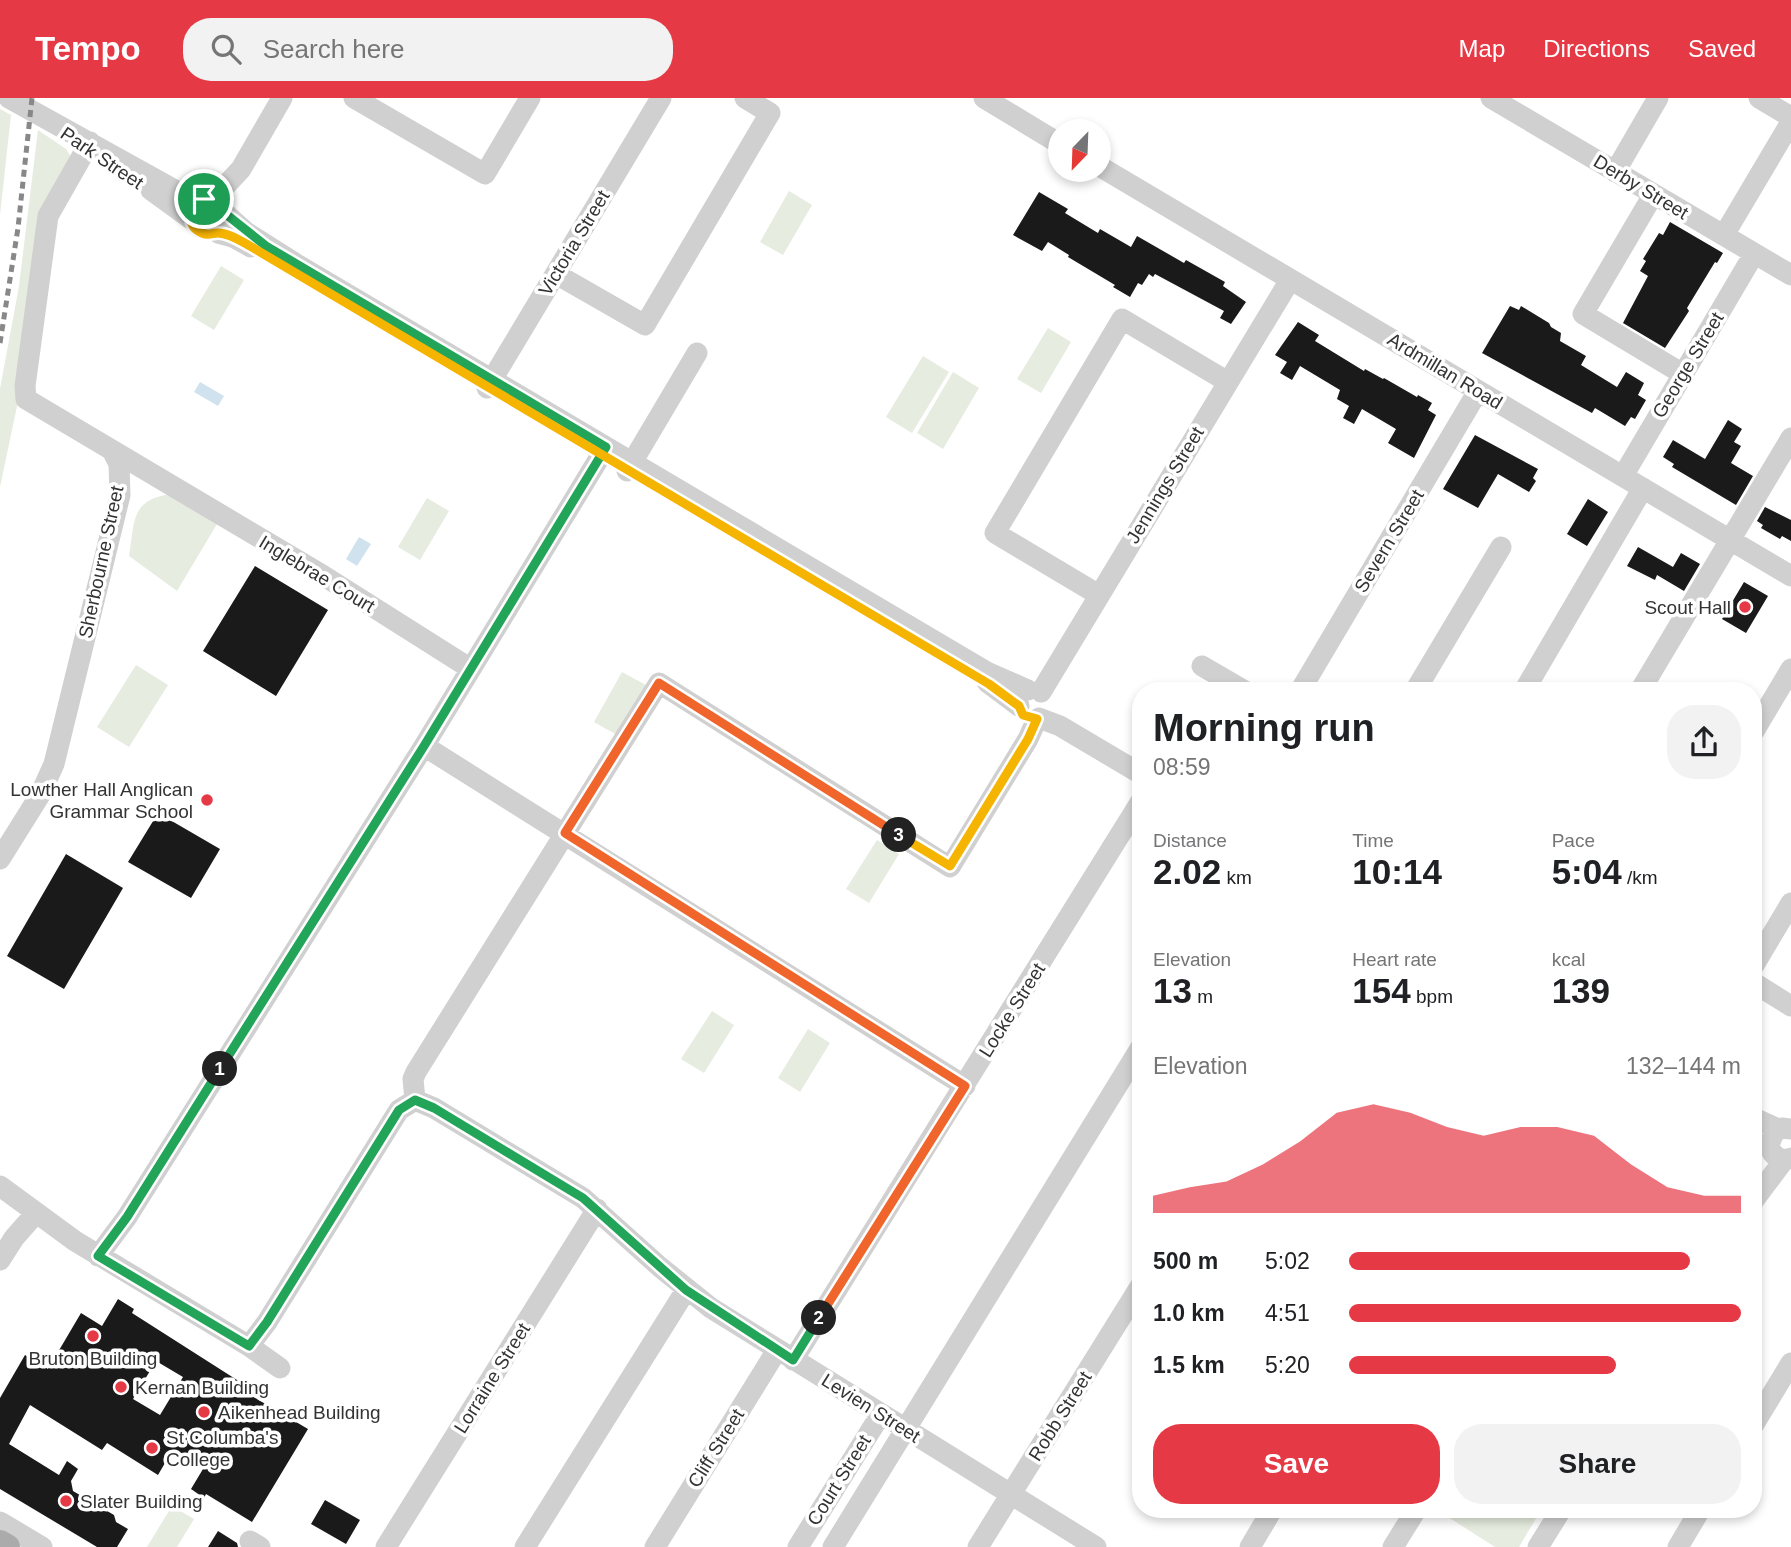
<!DOCTYPE html>
<meta charset="utf-8">
<style>
body{margin:0;font-family:Helvetica,sans-serif;background:#f2f2f2;color:#202124;height:100vh;display:flex;flex-direction:column;font-size:26px;white-space:nowrap}
*{box-sizing:border-box;margin:0}
p{font-size:23px;color:#757577}
.icon{flex:none;width:38px;height:38px;fill:none;stroke:currentColor;stroke-width:2;stroke-linecap:round;stroke-linejoin:round}
.map{position:relative;flex:1;overflow:hidden}
.details{position:absolute;left:1132px;top:584px;width:630px;height:836px;display:flex;flex-direction:column;background:#fff;border-radius:28px;box-shadow:0 4px 10px #0003}
.details>*{flex:none}
.needle{width:46px;rotate:203deg}
.fabs{position:absolute;left:1048px;top:21px;display:grid;gap:14px}
.fabs a{display:grid;place-items:center;width:63px;height:63px;border-radius:50%;background:#fff;box-shadow:0 4px 10px #0003;font-size:35px}
.pin{position:absolute;display:grid;place-items:center;width:60px;height:60px;color:#fff;margin:-30px;border:4px solid #fff;border-radius:50%;box-shadow:0 2px 7px #0007}
.km{position:absolute;width:35px;height:35px;margin:-18px;border-radius:50%;background:#222;color:#fff;font-size:19px;line-height:35px;text-align:center}
.round{display:grid;place-items:center;flex:none;width:74px;height:74px;border-radius:28px;background:#f2f2f2}
.overview{display:flex;align-items:center;justify-content:space-between;height:119px;padding:0 21px}
h1{font-size:38px;font-weight:700;line-height:52px}
.figures{display:grid;grid-template-columns:repeat(3,1fr);gap:10px;height:119px;padding:7px 21px}
.figures div{display:grid;align-content:center}
.figures b{font-size:35px;font-weight:700}
.figures small{font-size:19px;font-weight:400}
.figures p{font-size:19px}
.chart{height:196px;padding:14px 21px}
.chart p{display:flex;justify-content:space-between}
.chart svg{width:100%;height:126px;margin-top:7px;fill:#e63946;opacity:.7}
.cta{display:flex;gap:14px;margin-top:auto;padding:14px 21px}
.cta a{flex:1;height:80px;border-radius:28px;background:#e63946;color:#fff;font-size:28px;font-weight:700;line-height:80px;text-align:center}
.cta a+a{background:#f2f2f2;color:#202124}
ul{padding:0 21px;list-style:none;font-size:23px}
li{display:grid;grid-template-columns:112px 84px 1fr;align-items:center;height:52px}
li i{height:18px;border-radius:9px;background:#e63946}
header{display:flex;align-items:center;gap:42px;box-sizing:border-box;height:98px;padding:0 35px;background:#e63946;color:#fff}
header strong{font-size:33px}
nav{display:flex;gap:38px;margin-inline-start:auto;font-size:24px}
.search{width:490px;height:63px;background:#f2f2f2;display:flex;align-items:center;gap:18px;box-sizing:border-box;padding:0 24px;border-radius:28px;color:#757577;font-size:26px}
.map>svg:first-child{display:block}
.green{fill:#e6ecdf}
.water{fill:#cfe2ee}
.building{fill:#1a1a1a;fill-rule:evenodd}
.lines{fill:none;stroke-linecap:round;stroke-linejoin:round}
.minor{stroke:#d0d0d0;stroke-width:21}
.major{stroke:#ababab;stroke-width:26}
.rail{stroke:#888;stroke-width:5;stroke-dasharray:7 5;stroke-linecap:butt}
.split-1-casing{stroke:#fff;stroke-width:14}
.split-2-casing{stroke:#fff;stroke-width:14}
.split-3-casing{stroke:#fff;stroke-width:14}
.split-4-casing{stroke:#fff;stroke-width:14}
.split-1{stroke:#22a559;stroke-width:9}
.split-2{stroke:#22a559;stroke-width:9}
.split-3{stroke:#f0652b;stroke-width:9}
.split-4{stroke:#f5b400;stroke-width:9}
.poi-dot{fill:#e63946;stroke:#fff;stroke-width:2.5}
.labels{text-anchor:middle;dominant-baseline:central;stroke-width:7;stroke-linejoin:round;paint-order:stroke}
.street-label{font-size:19px;fill:#333;stroke:#fff}
.poi-label{font-size:19px;fill:#333;stroke:#fff;text-anchor:start}
</style>
<header>
<strong>Tempo</strong>
<div class="search"><svg class="icon" aria-label="search" viewBox="0 0 24 24"><circle cx="10" cy="10" r="6"/><path d="M15 15l6 6"/></svg>Search here</div>
<nav><a>Map</a><a>Directions</a><a>Saved</a></nav>
</header>
<div class="map">
<svg width="1791" height="1449" viewBox="0 0 1791 1449">
<rect width="100%" height="100%" fill="#fff"/>
<path class="green" d="M0,11L11,17L0,117Z
M38,32L66,51L70,57L0,389V291L19,188Z
M789,93L812,107L783,157L760,144Z
M221,168L244,182L214,232L191,218Z
M1048,230L1071,244L1041,295L1017,281Z
M923,258L949,274L912,335L886,319Z
M953,274L979,290L943,351L917,335Z
M171,396L217,426L177,493L129,458C135,423 130,402 171,396Z
M427,400L449,413L420,462L398,449Z
M136,567L168,587L129,649L97,629Z
M622,574L646,587L617,637L594,624Z
M877,742L899,756L869,805L846,791Z
M712,913L734,927L704,975L681,961Z
M808,931L830,945L800,994L778,980Z
M172,1408L194,1421L177,1449H147Z
M1437,1412H1541L1519,1449H1495Z"/>
<path class="water" d="M200,284L224,298L218,308L194,294Z
M359,439L371,446L357,468L346,461Z"/>
<path class="building" d="M1039,94L1068,111L1065,115L1098,135L1100,131L1131,149L1137,138L1184,165L1186,162L1225,184L1223,188L1246,204L1231,226L1220,220L1224,213L1155,176L1153,179L1149,176L1142,187L1138,185L1130,199L1113,189L1115,187L1068,159L1069,157L1048,144L1042,153L1013,137Z
M1670,124L1723,155L1717,165L1715,164L1687,210L1689,213L1665,250L1623,225L1648,178L1640,173L1646,163L1643,161L1659,135L1663,137Z
M1510,208L1519,212L1521,208L1549,225L1551,229L1561,235L1560,243L1586,258L1581,267L1617,289L1626,274L1644,285L1638,297L1646,302L1635,321L1631,319L1625,328L1595,310L1592,315L1482,255Z
M1298,224L1319,237L1315,243L1364,273L1365,271L1383,281L1384,280L1417,299L1418,297L1432,305L1428,312L1436,317L1414,360L1388,345L1396,331L1362,311L1354,326L1343,320L1349,308L1337,301L1340,292L1300,268L1292,282L1280,275L1287,264L1275,257Z
M1728,322L1742,331L1734,344L1741,348L1731,365L1753,378L1736,407L1672,369L1674,366L1663,359L1673,342L1705,361Z
M1475,337L1538,371L1533,380L1536,383L1529,394L1498,376L1478,410L1443,391Z
M1588,401L1608,414L1587,448L1567,436Z
M1765,409L1791,422V443L1782,438L1780,441L1761,430L1763,427L1757,423Z
M1638,449L1673,469L1681,455L1700,466L1684,493L1657,477L1655,482L1627,468Z
M255,468L328,512L276,598L203,553Z
M1744,484L1768,498L1746,535L1722,521Z
M158,715L220,751L191,800L128,764Z
M66,756L123,790L64,891L7,858Z
M118,1201L134,1211L132,1215L248,1289L245,1294L308,1331L252,1424L206,1396L204,1400L191,1391L203,1371L172,1353L158,1377L107,1345L102,1352L30,1307L9,1346L59,1377L67,1363L78,1371L71,1383L73,1393L114,1417L116,1424L128,1431L117,1449H97L0,1391V1300L25,1257L48,1271L81,1215L102,1228ZM156,1263L183,1279L160,1317L133,1301Z
M325,1402L360,1422L346,1446L311,1426Z
M218,1433L237,1445L238,1449H208Z"/>
<g class="lines">
<path class="minor" d="M9,0L180,95L200,102
M354,0L485,76L530,0
M984,0L1060,46
M1491,0L1791,177
M1759,0L1791,19
M90,44L48,118L25,288L26,301L324,478L471,571
M1099,68L1791,478
M1615,74L1658,0
M151,92L191,121
M1653,97L1583,216L1683,276
M213,101L241,71L282,0
M227,117L246,134L298,167L987,574L1028,592
M218,135L233,139L251,149
M1724,137L1791,24
M556,176L645,227L770,15L745,0
M487,290L661,0
M627,373L697,255
M1623,378L1754,156
M1099,497L995,435L1122,221L1228,284
M1202,568L1245,593
M987,584L1019,608
M1300,593L1478,293
M1415,593L1501,449
M1524,593L1643,390
M1640,593L1791,340
M1041,594L1290,182
M1039,620L1060,628L1141,676
M1754,633L1791,571
M424,648L965,988
M0,761L40,697L54,666L120,397L119,366L112,352
M1754,867L1791,805
M1754,885L1791,908
M415,1002L413,981L416,974L659,585L950,769L1028,641L1037,621
M1754,1020L1778,1031
M1791,1031L1782,1030L1774,1034L1769,1047C1772,1058 1780,1064 1791,1060
M0,1088L75,1143L249,1248L280,1270
M1754,1102L1784,1062
M98,1158L127,1119L424,648L606,349
M0,1162L14,1140L36,1115
M249,1248L267,1224L399,1012L415,1002L434,1010L583,1100L660,1169L711,1210L1096,1449
M793,1262L1141,703
M1754,1326L1791,1265
M0,1424L42,1449
M250,1443L260,1449
M386,1449L597,1111
M525,1449L686,1192
M655,1449L777,1252
M798,1449L881,1316
M833,1449L1141,949
M978,1449L1141,1187
M1250,1449L1272,1412
M1393,1449L1416,1412
M1538,1449L1561,1412
M1678,1449L1700,1412"/>
<path class="major" d="M0,1445L7,1449"/>
<path class="rail" d="M0,245L18,130L32,0"/>
</g>
<g class="lines">
<g class="split-1-casing">
<path id="split-1" d="M204,101L219,103L227,117L266,148L606,349L424,648L220,971"/>
</g>
<g class="split-2-casing">
<path id="split-2" d="M220,971L127,1119L98,1158L249,1248L267,1224L399,1012L415,1002L434,1010L583,1100L686,1192L793,1262L819,1220"/>
</g>
<g class="split-3-casing">
<path id="split-3" d="M819,1220L965,988L565,735L659,585L899,737"/>
</g>
<g class="split-4-casing">
<path id="split-4" d="M204,101C190,107 184,128 202,135C209,138 212,135 218,135C229,135 241,143 250,148L989,586L1019,608L1023,617L1037,621L1028,641L950,768L899,737"/>
</g>
<use href="#split-1" class="split-1"/>
<use href="#split-2" class="split-2"/>
<use href="#split-3" class="split-3"/>
<use href="#split-4" class="split-4"/>
</g>
<g class="poi-dot">
<circle cx="1745" cy="509" r="7"/>
<circle cx="207" cy="702" r="7"/>
<circle cx="93" cy="1238" r="7"/>
<circle cx="121" cy="1289" r="7"/>
<circle cx="204" cy="1314" r="7"/>
<circle cx="152" cy="1350" r="7"/>
<circle cx="66" cy="1403" r="7"/>
</g>
<g class="labels">
<g class="street-label">
<text transform="translate(102 60) rotate(34)">Park Street</text>
<text transform="translate(1641 89) rotate(31)">Derby Street</text>
<text transform="translate(574 145) rotate(-59)">Victoria Street</text>
<text transform="translate(1688 267) rotate(-59)">George Street</text>
<text transform="translate(1445 273) rotate(31)">Ardmillan Road</text>
<text transform="translate(1165 387) rotate(-59)">Jennings Street</text>
<text transform="translate(1389 443) rotate(-59)">Severn Street</text>
<text transform="translate(101 464) rotate(-78)">Sherbourne Street</text>
<text transform="translate(317 476) rotate(31)">Inglebrae Court</text>
<text transform="translate(1012 912) rotate(-58)">Locke Street</text>
<text transform="translate(492 1280) rotate(-58)">Lorraine Street</text>
<text transform="translate(871 1310) rotate(32)">Levien Street</text>
<text transform="translate(1060 1318) rotate(-58)">Robb Street</text>
<text transform="translate(716 1350) rotate(-58)">Cliff Street</text>
<text transform="translate(839 1382) rotate(-58)">Court Street</text>
</g>
<g class="poi-label">
<text x="1731" y="509" text-anchor="end">Scout Hall</text>
<text x="193" y="691" text-anchor="end">Lowther Hall Anglican<tspan x="193" dy="22">Grammar School</tspan></text>
<text x="93" y="1260" text-anchor="middle">Bruton Building</text>
<text x="135" y="1289">Kernan Building</text>
<text x="218" y="1314">Aikenhead Building</text>
<text x="166" y="1339">St Columba's<tspan x="166" dy="22">College</tspan></text>
<text x="80" y="1403">Slater Building</text>
</g>
</g>
</svg>
<div class="fabs">
<a><svg class="needle" viewBox="-14 -14 28 28"><path d="M0-13l5 13h-10z" fill="#e53935"/><path d="M0 13l5-13h-10z" fill="#757577"/></svg></a>
</div>
<div class="pin" style="left:204px;top:101px;background:#1e9e55"><svg class="icon" aria-label="arrive" viewBox="0 0 24 24"><path d="M6 21V4h12l-3 4 3 4H6"/></svg></div>
<b class="km" style="left:220px;top:971px">1</b>
<b class="km" style="left:819px;top:1220px">2</b>
<b class="km" style="left:899px;top:737px">3</b>
<section class="details">
<div class="overview"><div><h1>Morning run</h1><p>08:59</p></div><a class="round"><svg class="icon" aria-label="share" viewBox="0 0 24 24"><path d="M12 15V3M7 8l5-5 5 5M5 13v7h14v-7"/></svg></a></div>
<div class="figures">
<div><p>Distance</p><b>2.02<small> km</small></b></div>
<div><p>Time</p><b>10:14</b></div>
<div><p>Pace</p><b>5:04<small> /km</small></b></div>
</div>
<div class="figures">
<div><p>Elevation</p><b>13<small> m</small></b></div>
<div><p>Heart rate</p><b>154<small> bpm</small></b></div>
<div><p>kcal</p><b>139</b></div>
</div>
<div class="chart"><p><span>Elevation</span>132–144 m</p>
<svg viewBox="0 0 160 44" preserveAspectRatio="none"><path d="M0 44V38L10 35L20 33L30 27L40 19L50 9L60 6L70 9L80 14L90 17L100 14L110 14L120 17L130 27L140 35L150 38L160 38V44z"/></svg>
</div>
<ul>
<li><b>500 m</b>5:02<i style="width:87%"></i></li>
<li><b>1.0 km</b>4:51<i style="width:100%"></i></li>
<li><b>1.5 km</b>5:20<i style="width:68%"></i></li>
</ul>
<div class="cta"><a>Save</a><a>Share</a></div>
</section>
</div>
